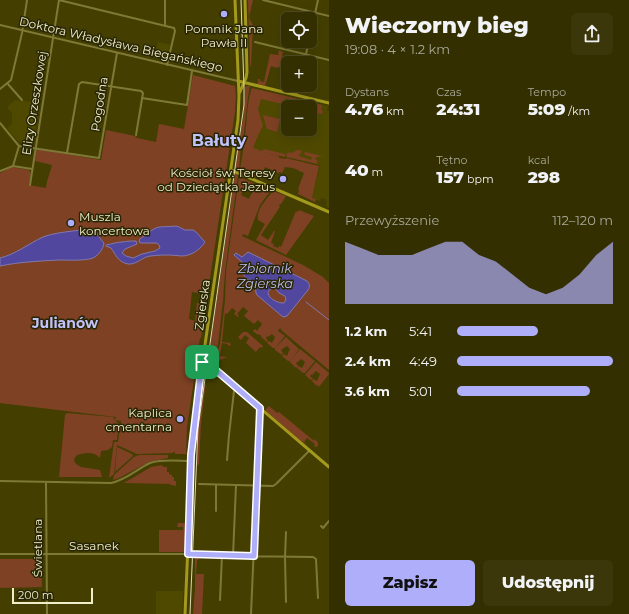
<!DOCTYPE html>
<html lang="pl">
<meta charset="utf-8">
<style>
body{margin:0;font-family:Montserrat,sans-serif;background:#3b370a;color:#f1f3f6;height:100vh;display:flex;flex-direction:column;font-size:15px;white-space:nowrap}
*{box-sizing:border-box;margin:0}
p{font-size:13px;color:#a9a999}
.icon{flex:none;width:22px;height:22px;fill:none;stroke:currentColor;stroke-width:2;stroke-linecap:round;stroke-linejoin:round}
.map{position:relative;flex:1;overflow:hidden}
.side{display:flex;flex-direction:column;background:#332f00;width:300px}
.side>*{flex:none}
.controls{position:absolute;left:281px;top:12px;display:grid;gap:8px}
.controls a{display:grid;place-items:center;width:36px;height:36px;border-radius:6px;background:#332f00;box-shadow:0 4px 16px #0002,0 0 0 1px #4e4a22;font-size:20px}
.scale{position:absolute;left:12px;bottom:10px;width:81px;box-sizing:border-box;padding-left:4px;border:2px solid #f0eec9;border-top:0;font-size:11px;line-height:14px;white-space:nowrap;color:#f0eec9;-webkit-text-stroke:3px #282505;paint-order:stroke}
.pin{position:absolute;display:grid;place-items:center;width:34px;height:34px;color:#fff;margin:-17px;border-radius:8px;box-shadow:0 2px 6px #0006}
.round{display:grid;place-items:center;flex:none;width:42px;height:42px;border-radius:6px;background:#3b370a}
.summary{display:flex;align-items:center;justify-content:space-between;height:68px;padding:0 16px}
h1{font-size:22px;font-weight:800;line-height:30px}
.metrics{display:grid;grid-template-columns:repeat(3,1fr);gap:6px;height:68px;padding:4px 16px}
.metrics div{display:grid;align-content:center}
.metrics b{font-size:17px;font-weight:800}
.metrics small{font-size:11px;font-weight:400}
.metrics p{font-size:11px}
.chart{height:112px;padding:8px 16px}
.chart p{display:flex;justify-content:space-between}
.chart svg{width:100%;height:72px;margin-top:4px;fill:#afaefa;opacity:.7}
.primary-button{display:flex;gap:8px;margin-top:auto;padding:8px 16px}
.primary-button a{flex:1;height:46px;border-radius:6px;background:#afaefa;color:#111;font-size:16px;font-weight:800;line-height:46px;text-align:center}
.primary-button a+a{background:#3b370a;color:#f1f3f6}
ul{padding:0 16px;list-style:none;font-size:13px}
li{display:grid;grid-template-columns:64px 48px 1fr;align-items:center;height:30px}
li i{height:10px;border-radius:5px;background:#afaefa}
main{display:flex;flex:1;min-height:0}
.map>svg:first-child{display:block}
.built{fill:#4f4900;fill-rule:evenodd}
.green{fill:#7e4124;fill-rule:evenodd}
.water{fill:#51479f;stroke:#8179ac;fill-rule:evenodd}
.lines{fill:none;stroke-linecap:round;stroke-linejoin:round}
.stream{stroke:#8179ac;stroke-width:1}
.street{stroke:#7f7936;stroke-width:2}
.secondary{stroke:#a3991d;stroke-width:3}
.tram{stroke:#dddbb3;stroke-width:1}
.route-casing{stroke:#fff;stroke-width:8}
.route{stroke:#afaefa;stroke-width:5}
.poi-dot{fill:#afaefa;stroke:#282505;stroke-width:1.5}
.labels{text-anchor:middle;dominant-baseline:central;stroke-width:3;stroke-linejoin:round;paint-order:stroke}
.poi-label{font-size:12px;fill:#f0eec9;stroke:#282505;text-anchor:end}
.street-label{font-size:12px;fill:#f0eec9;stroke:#282505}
.water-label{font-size:13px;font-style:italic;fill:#bdbded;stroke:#282505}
.quarter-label{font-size:14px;font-weight:bold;fill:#c3c3fc;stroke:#282505}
.district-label{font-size:16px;font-weight:bold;fill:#c3c3fc;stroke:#282505}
</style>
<main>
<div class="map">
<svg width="329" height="614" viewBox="0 0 329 614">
<rect width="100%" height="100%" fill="#443f00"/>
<path class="built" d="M158,42L170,45L166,60H165L154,58Z
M255,89L328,106L327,111H329V208L326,206L327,201L325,199L321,198L320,201L312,198L320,165L248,148ZM288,107H310V129H288Z
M15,100L40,103L33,145L19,142L7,128L12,124V113L7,107Z
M156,591H183L182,614H156Z"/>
<path class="green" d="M248,0H253L249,17L250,20L253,25L251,66H250Z
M279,50L283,52L280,67H278L277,68L271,66L265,86L257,84L258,82H259L258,81V79H260V81L264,82L270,54L279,55V54H278Z
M193,75L235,86L236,96L235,112L201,338H200L187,427L186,452L187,454H175V452H173V453L137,454L117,445L114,474L109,478L114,442H118L121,421L115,420L116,417L0,403V173L12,167L29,170L31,174L29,185L46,188C47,179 50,173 52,165L35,161L37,149L101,160L106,130L135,136L137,138L156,142L159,124L184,129ZM192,292L205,294L204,303H197L195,321L189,319Z
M247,86H250L248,97L244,133L241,146L239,170L235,169L243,118L245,87Z
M252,88L307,101V105L313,107L314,103L322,105L321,110L323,111L322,114L310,113V107H300L301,102L286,98L282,113L288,114V116L282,115V116L280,115L282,104L261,99L258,109L263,126L259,133L253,148L262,151L264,149L285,154V157L248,149L279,156V158L286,159V158L319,166L312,198L316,199L315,202L298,194L299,190L298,189L304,173L293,168L285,167L282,173L280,172L278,173L265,167L260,178L266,181L241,171L240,169C242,158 244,146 245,135C247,122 247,99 252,88Z
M263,115L280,119L277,132L267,129Z
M297,150H300L302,152L299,155V156L311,160L312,157L305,155L304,153L305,152L322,156L323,157L321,156L318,157H316L315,159L317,160V164L322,165L287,157L286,154L290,152L292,153Z
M235,174L238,175L225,272L223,301L218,344L216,352L211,363L208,361Z
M239,177L254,183L251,188L245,186L241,195L249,199L255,186H256L255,183L271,190L260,205L248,236L243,234L242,236L303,265L323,277L329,283V370L281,330V329L280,328L278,331L285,336L275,348H273L267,343L269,341L272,343L275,337L272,334L268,337L267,336L266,338L268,341L267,342L261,337V336L259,334L258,335L253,331L255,329L257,331L262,324L258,320L254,324L244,316L248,311L243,307L237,314L239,316L238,317L234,314L236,311L232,308L227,314L225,313L222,342L230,343L231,345L228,346V344L222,343L220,356L227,357L220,360L216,366L213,364L214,361H215L217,357L216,356L220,344L225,301L226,272Z
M273,191L286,196L281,204H280L279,206L280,207L261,235L268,240L274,231H275L271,243L274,244L273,246L278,248L279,246L281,247L296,211L298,212L299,210L314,216L286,255L256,240L265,224L258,220C256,209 267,199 273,191Z
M243,332H247L263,346L262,348L260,347L256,352L246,343L249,338L245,335L241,340L238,337Z
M286,337L299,349L290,361H288L282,356L284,354L287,356L288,354V353L290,349L287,346L281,350L283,353L282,355L275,350V348Z
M300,349L315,361L305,373H303L297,368L298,366L302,368L305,362L301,359L298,362H297L296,363L298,366L296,368L290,362V361Z
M316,362L329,373V374L319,387L318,385L317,386L312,381L313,379L317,381L320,374L316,371L312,375V374L310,376L313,379L311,380L305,375Z
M206,381L201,424L199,464L197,466L196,486L198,431L204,386H205Z
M269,406L277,413L279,412L314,441L315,439L318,443V446L316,447L314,446L315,444L307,438L304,442L308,447L302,441L301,442L266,411V409Z
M67,413L113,417C114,419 116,421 118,423C120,426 117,436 117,440H113L112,447L108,450L101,451L100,458C93,451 86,453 77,455L74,459L75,463L81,467L100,470L102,477H59L65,415Z
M117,447L132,454L133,456L115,472Z
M139,455H168V458L149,462L119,478L113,480L114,475L134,457Z
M162,465L163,467H167V472H169V474L172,475V477H174V481H176V486L171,485L170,484L124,483L151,467Z
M178,523H185L186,528L185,552H159V530H183V527H177Z
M195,557L199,558V559L197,560L196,574H204L202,614H193L195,588Z
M0,559H41L42,587L0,588Z"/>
<path class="water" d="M176,226L179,227L185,230H193L196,232L205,242C201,249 191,256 182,256C178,256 174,255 170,255C164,255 157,255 151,256C143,256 137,265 128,264C118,262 116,255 111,248L106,246V245C112,244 117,242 122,242C127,241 131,241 136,241L137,244L125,249L122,253L126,256L133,258L142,254L155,251L160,248L159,245L157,243H140L139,240C144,236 149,231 156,228C160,226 170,227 176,226Z
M90,229C97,231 99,238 104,243C103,249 99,255 93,258C85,261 69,260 59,260C40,261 19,262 0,266V258C16,254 28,244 43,237C56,232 75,231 90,229Z
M248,252L307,281C310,284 310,286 308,290L287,316L283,317L257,295L256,293L255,285L250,279L248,280L241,272L242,262L234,255L236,253L242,257ZM273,288L276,289L279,293L285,296L286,300L284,303C276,304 260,293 273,288Z"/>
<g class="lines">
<path class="stream" d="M306,302L329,320"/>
<path class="street" d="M59,0L174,28L175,31L167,65
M165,0V26
M263,0L329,16
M0,25L238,81
M310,36L318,0
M255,42L329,60
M304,63L309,41
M7,83L22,100
M0,89L11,80L12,76L22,33L27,0
M296,95L299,85
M142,98L187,105L192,71
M0,123L19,146L99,158L117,53
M67,153L79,84L82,82L141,91L143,93L136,135
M13,166L19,146
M0,171L13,166L32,169
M30,185L59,0
M227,460L229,435L234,391L236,388
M0,481L111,483C126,480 137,469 150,463C162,459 178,461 191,461
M46,482L47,614
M199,484L273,486L276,484L309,451
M216,511V485
M321,526L323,528L329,521
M0,554H185L233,556L313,557L316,559L318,598
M233,556L236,485
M220,600L222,555
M286,602L285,557L286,532
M251,614L260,408"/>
<path class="secondary" d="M238,81L329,103
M239,94L246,78L247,72L245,0
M231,170L329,212
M202,362L207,363L212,367L329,467
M185,614L189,522L191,467L194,427L201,372L238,120L239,96L235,0"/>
<path class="tram" d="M190,614L198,428L244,105V88L241,0"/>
</g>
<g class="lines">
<g class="route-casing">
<path id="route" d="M202,362L206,363L210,365L260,408L254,556L188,554L191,455Z"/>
</g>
<use href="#route" class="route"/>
</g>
<g class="poi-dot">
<circle cx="224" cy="14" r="4"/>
<circle cx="283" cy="179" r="4"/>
<circle cx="71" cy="223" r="4"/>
<circle cx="180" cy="419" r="4"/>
</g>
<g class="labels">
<g class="poi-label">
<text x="224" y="28" text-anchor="middle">Pomnik Jana<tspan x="224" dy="14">Pawła II</tspan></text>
<text x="275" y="172">Kościół św. Teresy<tspan x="275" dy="14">od Dzieciątka Jezus</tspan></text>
<text x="79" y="216" text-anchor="start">Muszla<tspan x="79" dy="14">koncertowa</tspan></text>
<text x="172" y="412">Kaplica<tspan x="172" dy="14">cmentarna</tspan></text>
</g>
<g class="street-label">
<text transform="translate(121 44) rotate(13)">Doktora Władysława Biegańskiego</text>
<text transform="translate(34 103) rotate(-81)">Elizy Orzeszkowej</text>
<text transform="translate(99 104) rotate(-81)">Pogodna</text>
<text transform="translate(202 305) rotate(-82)">Zgierska</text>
<text x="94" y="545">Sasanek</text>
<text transform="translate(37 548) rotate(-90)">Świetlana</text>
</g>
<g class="water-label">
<text x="265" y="268">Zbiornik<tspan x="265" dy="15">Zgierska</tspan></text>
</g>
<g class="quarter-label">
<text x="65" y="323">Julianów</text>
</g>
<g class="district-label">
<text x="219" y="140">Bałuty</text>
</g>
</g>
</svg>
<div class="controls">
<a><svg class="icon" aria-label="locate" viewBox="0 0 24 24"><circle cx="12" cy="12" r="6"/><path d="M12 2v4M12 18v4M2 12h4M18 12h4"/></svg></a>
<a>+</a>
<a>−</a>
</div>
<div class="scale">200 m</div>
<div class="pin" style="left:202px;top:362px;background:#1e9e55"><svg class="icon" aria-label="arrive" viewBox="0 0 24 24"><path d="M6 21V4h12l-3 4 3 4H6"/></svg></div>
</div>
<section class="side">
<div class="summary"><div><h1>Wieczorny bieg</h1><p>19:08 · 4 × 1.2 km</p></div><a class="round"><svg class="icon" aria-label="share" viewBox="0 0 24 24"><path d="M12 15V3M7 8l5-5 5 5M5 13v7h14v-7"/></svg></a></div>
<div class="metrics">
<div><p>Dystans</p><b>4.76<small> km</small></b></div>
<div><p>Czas</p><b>24:31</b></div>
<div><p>Tempo</p><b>5:09<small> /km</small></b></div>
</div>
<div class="metrics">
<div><b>40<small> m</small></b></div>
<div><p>Tętno</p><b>157<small> bpm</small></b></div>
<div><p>kcal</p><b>298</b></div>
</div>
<div class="chart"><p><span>Przewyższenie</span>112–120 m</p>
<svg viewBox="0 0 160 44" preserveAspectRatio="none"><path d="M0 44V6L10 10L20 14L30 14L40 14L50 10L60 6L70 6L80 14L90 18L100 26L110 34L120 38L130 34L140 26L150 14L160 6V44z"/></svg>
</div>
<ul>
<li><b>1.2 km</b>5:41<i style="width:52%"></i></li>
<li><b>2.4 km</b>4:49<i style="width:100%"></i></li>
<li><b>3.6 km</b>5:01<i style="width:85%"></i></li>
</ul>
<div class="primary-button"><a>Zapisz</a><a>Udostępnij</a></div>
</section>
</main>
